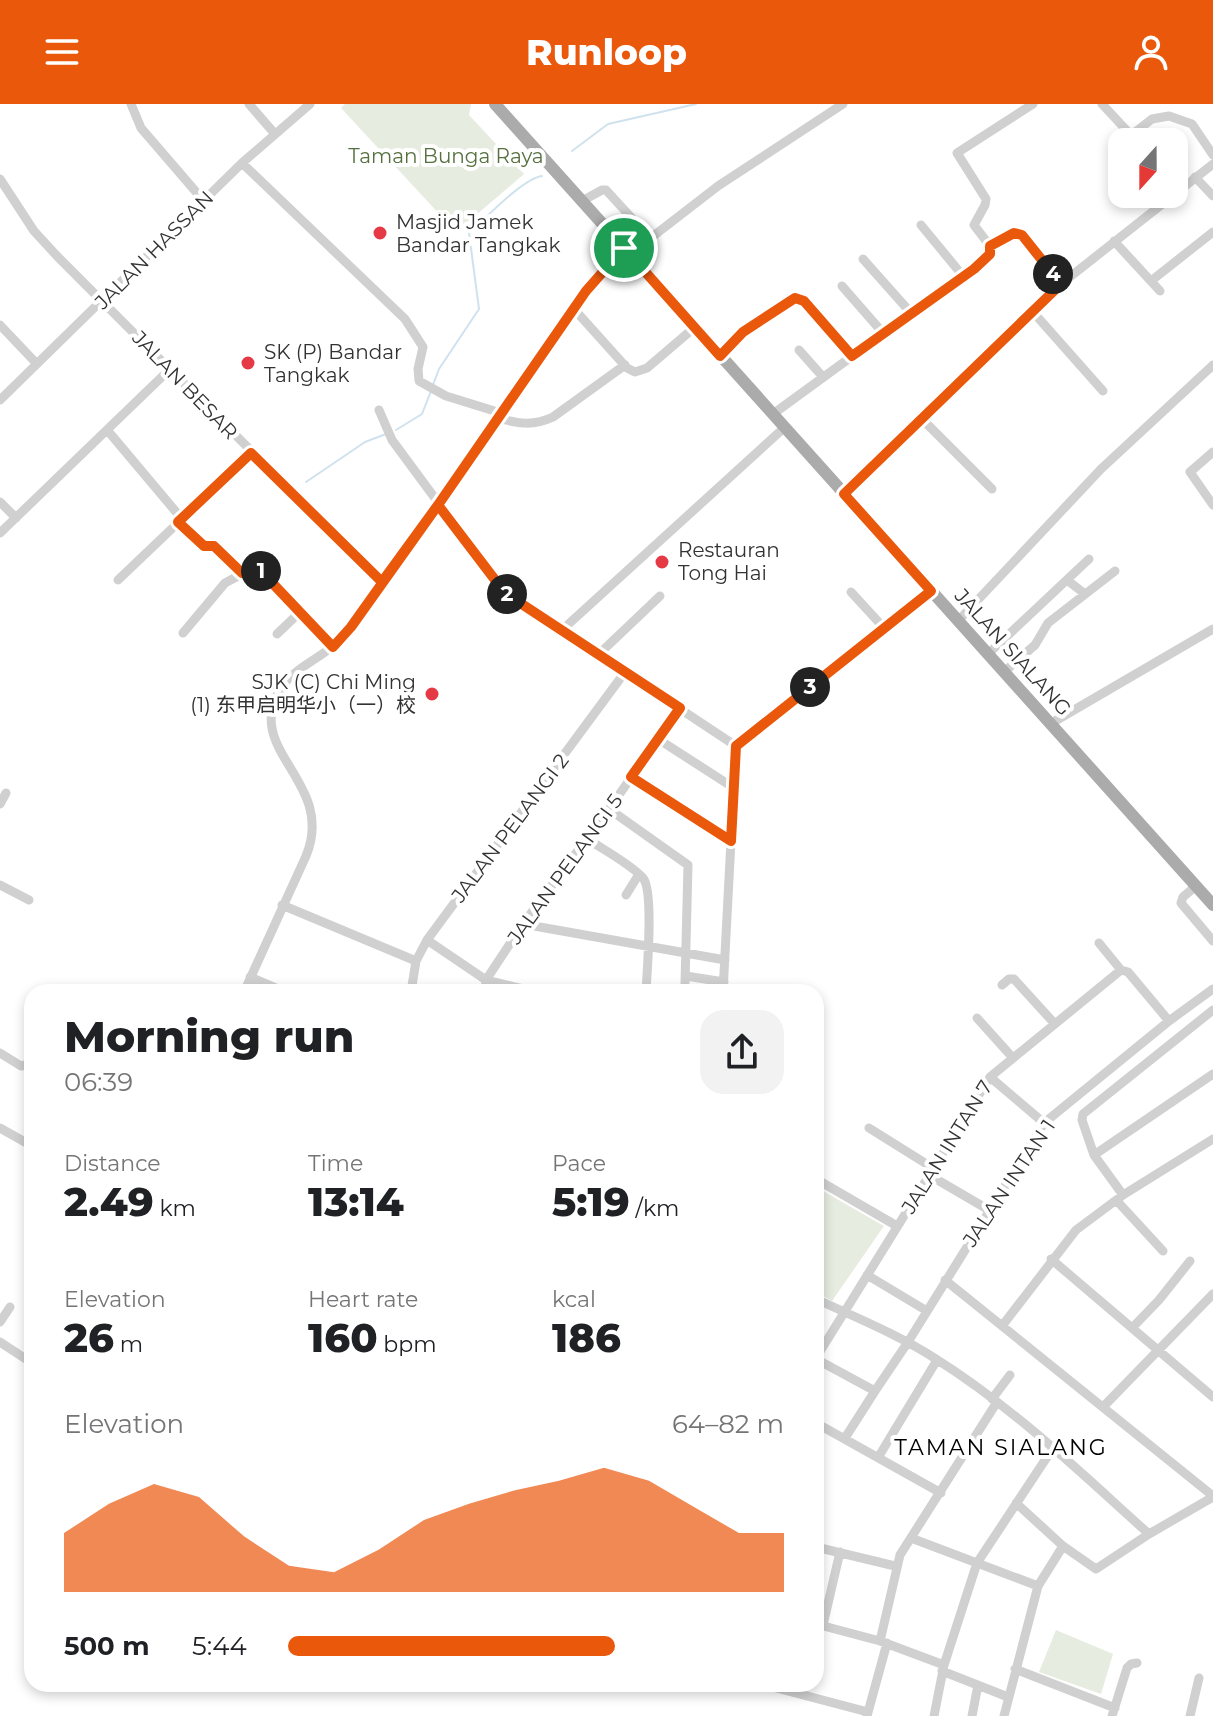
<!DOCTYPE html>
<meta charset="utf-8">
<style>
body{margin:0;font-family:Montserrat,"Noto Sans SC",sans-serif;background:#f2f2f2;color:#202124;height:100vh;display:flex;flex-direction:column;font-size:30px;white-space:nowrap}
*{box-sizing:border-box;margin:0}
p{font-size:26px;color:#757577}
.icon{flex:none;width:44px;height:44px;fill:none;stroke:currentColor;stroke-width:2;stroke-linecap:round;stroke-linejoin:round}
.map{position:relative;flex:1;overflow:hidden}
.side{position:absolute;left:24px;top:880px;width:800px;height:708px;display:flex;flex-direction:column;background:#fff;border-radius:24px;box-shadow:0 4px 12px #0003}
.side>*{flex:none}
.needle{width:52px;rotate:201deg}
.buttons{position:absolute;left:1108px;top:24px;display:grid;gap:16px}
.buttons a{display:grid;place-items:center;width:80px;height:80px;border-radius:16px;background:#fff;box-shadow:0 4px 12px #0003;font-size:40px}
.pin{position:absolute;display:grid;place-items:center;width:68px;height:68px;color:#fff;margin:-34px;border:4px solid #fff;border-radius:50%;box-shadow:0 2px 8px #0007}
.km{position:absolute;width:40px;height:40px;margin:-20px;border-radius:50%;background:#222;color:#fff;font-size:22px;line-height:40px;text-align:center}
.round{display:grid;place-items:center;flex:none;width:84px;height:84px;border-radius:24px;background:#f2f2f2}
.head{display:flex;align-items:center;justify-content:space-between;height:136px;padding:0 40px}
h1{font-size:44px;font-weight:800;line-height:60px}
.metrics{display:grid;grid-template-columns:repeat(3,1fr);gap:12px;height:136px;padding:8px 40px}
.metrics div{display:grid;align-content:center}
.metrics b{font-size:40px;font-weight:800}
.metrics small{font-size:22px;font-weight:400}
.metrics p{font-size:22px}
.chart{height:224px;padding:16px 40px}
.chart p{display:flex;justify-content:space-between}
.chart svg{width:100%;height:144px;margin-top:8px;fill:#ea580c;opacity:.7}
ul{padding:0 40px;list-style:none;font-size:26px}
li{display:grid;grid-template-columns:128px 96px 1fr;align-items:center;height:60px}
li i{height:20px;border-radius:10px;background:#ea580c}
header{display:flex;justify-content:space-between;align-items:center;height:104px;padding:0 40px;background:#ea580c;color:#fff;font-size:36px;font-weight:800}
.map>svg:first-child{display:block}
.green{fill:#e6ecdf}
.lines{fill:none;stroke-linecap:round;stroke-linejoin:round}
.stream{stroke:#cfe2ee;stroke-width:2}
.minor{stroke:#d0d0d0;stroke-width:9}
.major{stroke:#ababab;stroke-width:12}
.route-casing{stroke:#fff;stroke-width:16}
.route{stroke:#ea580c;stroke-width:10}
.poi-dot{fill:#e63946;stroke:#fff;stroke-width:3}
.labels{text-anchor:middle;dominant-baseline:central;stroke-width:8;stroke-linejoin:round;paint-order:stroke}
.park-label{font-size:20px;fill:#56703f;stroke:#fff}
.poi-label{font-size:20px;fill:#333;stroke:#fff;text-anchor:start}
.street-label{font-size:20px;fill:#333;stroke:#fff}
.neighbourhood-label{font-size:22px;letter-spacing:2px;fill:#000;stroke:#fff}
</style>
<header><svg class="icon" aria-label="menu" viewBox="0 0 24 24"><path d="M4 6h16M4 12h16M4 18h16"/></svg>Runloop<svg class="icon" aria-label="person" viewBox="0 0 24 24"><circle cx="12" cy="8" r="4"/><path d="M4 21q1-7 8-7t8 7"/></svg></header>
<div class="map">
<svg width="1213" height="1612" viewBox="0 0 1213 1612">
<rect width="100%" height="100%" fill="#fff"/>
<path class="green" d="M345,0H471L469,11L524,70L456,128L341,4Z
M816,1083L884,1122L832,1197L816,1188Z
M1056,1526L1113,1550L1101,1590L1039,1568Z"/>
<g class="lines">
<path class="stream" d="M572,47L608,20L696,0
M433,281L439,265L479,205L469,129C485,115 522,75 542,72
M396,326L422,310L431,287
M306,378L365,338L386,330"/>
<path class="minor" d="M131,0L141,24L203,96
M249,0L275,30
M1102,0L1129,29H1134L1152,15L1169,12L1192,20L1213,51
M242,59L405,215L423,243L418,265L419,277L446,292L501,309
M1195,73L1213,92
M0,75L34,127L57,152L382,478
M582,97L602,86H606L650,134
M921,121L963,172
M1114,137L1160,187
M990,142L1014,129L1020,130L1061,180
M630,150L718,82L843,0
M863,155L911,209
M1151,177L1213,128
M842,182L883,229
M574,205L627,264L635,268L647,264L695,223
M1033,208L1103,287
M0,221L37,260
M799,246L823,273
M720,252L743,228L795,194L806,199L852,252
M0,296L242,59L310,0
M379,306L392,336L505,489L736,642
M773,310L988,153L990,142L974,121L985,101L986,95L957,49L1033,0
M498,314C519,320 534,322 553,313L625,261
M922,315L992,385
M108,327L182,415L251,349
M1213,348L1190,368L1213,401
M844,390L1061,180L1213,60
M0,398L16,414
M178,418L204,442H214L242,469
M0,429L169,266
M118,476L182,415
M1067,476L1085,490
M851,488L884,524
M958,517L1101,365L1213,261
M562,526L785,323
M183,529L225,479L255,463L333,543
M277,530L300,508
M599,550L660,492
M988,550L1089,455
M1004,568L1035,541L1048,519L1115,467
M1050,620L1213,525
M658,635L734,684
M736,642L931,487
M631,673L731,737
M0,700L6,689
M609,705L688,761L685,879
M586,734C602,745 631,760 643,774C654,787 647,868 646,888
M0,781L29,796
M1196,782L1183,793L1181,799L1213,837
M626,791L639,770
M282,801L416,857
M523,820L725,856
M427,836L486,876L536,888
M1099,839L1121,866
M686,872L724,878
M250,873L285,888
M1002,881L1009,875H1014L1054,919
M244,888L306,752C337,677 241,647 281,584C292,567 314,557 329,545C338,539 344,531 351,523L586,187L624,144
M411,888L416,857L427,836L625,568
M485,888L486,876L523,820L609,705L680,604
M723,888L736,642
M977,914L1013,954
M0,949L21,962L26,961L32,952
M990,973L1044,1019
M0,1024L32,1042
M869,1024L933,1064
M1094,1051L1082,1016L1083,1010L1213,906
M929,1071L989,1106
M816,1075L897,1122
M1123,1091L1094,1051L1213,970
M1117,1097L1163,1147
M1051,1155L1213,1293
M867,1171L927,1207
M945,1176L1213,1392
M816,1195C857,1214 899,1231 936,1255C1014,1304 1081,1369 1149,1430
M0,1218L10,1203
M1002,1222L1076,1126L1123,1091L1213,1035
M1132,1224L1159,1196L1190,1157
M0,1238L32,1259
M816,1254L990,973L1121,866L1128,868L1169,917
M816,1255L875,1287L845,1334
M875,1287L908,1238L1044,1019L1169,917L1213,885
M992,1295L1010,1271
M1103,1303L1213,1190
M816,1319L941,1389
M879,1352L937,1256
M816,1373L818,1374
M1016,1399L1063,1442L1096,1465L1149,1430L1213,1393
M911,1434L1038,1482
M816,1443L895,1462
M816,1520L880,1537L944,1561
M823,1521L840,1448
M880,1537L900,1451L997,1298
M1015,1565L1115,1604
M942,1567L1008,1593
M762,1580L868,1608
M867,1612L887,1539
M934,1612L944,1561L977,1459L1053,1344
M972,1612L978,1581
M1004,1612L1038,1482L1063,1442
M1112,1612L1127,1564L1131,1560L1137,1559
M1190,1612L1199,1574"/>
<path class="major" d="M495,0L1213,801"/>
</g>
<g class="lines">
<g class="route-casing">
<path id="route" d="M624,144L586,187L438,401L351,523L333,543L258,464L253,463L242,469L214,442H204L178,418L251,349L382,478L438,401L505,489L680,604L631,673L731,737L736,642L931,487L844,390L1061,180L1022,131L1014,129L990,142V150L974,165L852,252L804,197L795,194L743,228L720,252L624,144"/>
</g>
<use href="#route" class="route"/>
</g>
<g class="poi-dot">
<circle cx="380" cy="129" r="8"/>
<circle cx="248" cy="259" r="8"/>
<circle cx="662" cy="458" r="8"/>
<circle cx="432" cy="590" r="8"/>
</g>
<g class="labels">
<g class="park-label">
<text x="446" y="52">Taman Bunga Raya</text>
</g>
<g class="poi-label">
<text x="396" y="118">Masjid Jamek<tspan x="396" dy="23">Bandar Tangkak</tspan></text>
<text x="264" y="248">SK (P) Bandar<tspan x="264" dy="23">Tangkak</tspan></text>
<text x="678" y="446">Restauran<tspan x="678" dy="23">Tong Hai</tspan></text>
<text x="416" y="578" text-anchor="end">SJK (C) Chi Ming<tspan x="416" dy="23">(1) 东甲启明华小（一）校</tspan></text>
</g>
<g class="street-label">
<text transform="translate(154 146) rotate(-45)">JALAN HASSAN</text>
<text transform="translate(185 281) rotate(46)">JALAN BESAR</text>
<text transform="translate(1013 548) rotate(48)">JALAN SIALANG</text>
<text transform="translate(510 724) rotate(-53)">JALAN PELANGI 2</text>
<text transform="translate(565 765) rotate(-54)">JALAN PELANGI 5</text>
<text transform="translate(947 1043) rotate(-58)">JALAN INTAN 7</text>
<text transform="translate(1009 1079) rotate(-56)">JALAN INTAN 1</text>
</g>
<g class="neighbourhood-label">
<text x="1001" y="1343">TAMAN SIALANG</text>
</g>
</g>
</svg>
<div class="buttons">
<a><svg class="needle" viewBox="-14 -14 28 28"><path d="M0-13l5 13h-10z" fill="#e53935"/><path d="M0 13l5-13h-10z" fill="#757577"/></svg></a>
</div>
<div class="pin" style="left:624px;top:144px;background:#1e9e55"><svg class="icon" aria-label="arrive" viewBox="0 0 24 24"><path d="M6 21V4h12l-3 4 3 4H6"/></svg></div>
<b class="km" style="left:261px;top:467px">1</b>
<b class="km" style="left:507px;top:490px">2</b>
<b class="km" style="left:810px;top:583px">3</b>
<b class="km" style="left:1053px;top:170px">4</b>
<section class="side">
<div class="head"><div><h1>Morning run</h1><p>06:39</p></div><a class="round"><svg class="icon" aria-label="share" viewBox="0 0 24 24"><path d="M12 15V3M7 8l5-5 5 5M5 13v7h14v-7"/></svg></a></div>
<div class="metrics">
<div><p>Distance</p><b>2.49<small> km</small></b></div>
<div><p>Time</p><b>13:14</b></div>
<div><p>Pace</p><b>5:19<small> /km</small></b></div>
</div>
<div class="metrics">
<div><p>Elevation</p><b>26<small> m</small></b></div>
<div><p>Heart rate</p><b>160<small> bpm</small></b></div>
<div><p>kcal</p><b>186</b></div>
</div>
<div class="chart"><p><span>Elevation</span>64–82 m</p>
<svg viewBox="0 0 160 44" preserveAspectRatio="none"><path d="M0 44V26L10 17L20 11L30 15L40 27L50 36L60 38L70 31L80 22L90 17L100 13L110 10L120 6L130 10L140 18L150 26L160 26V44z"/></svg>
</div>
<ul>
<li><b>500 m</b>5:44<i style="width:66%"></i></li>
</ul>
</section>
</div>
